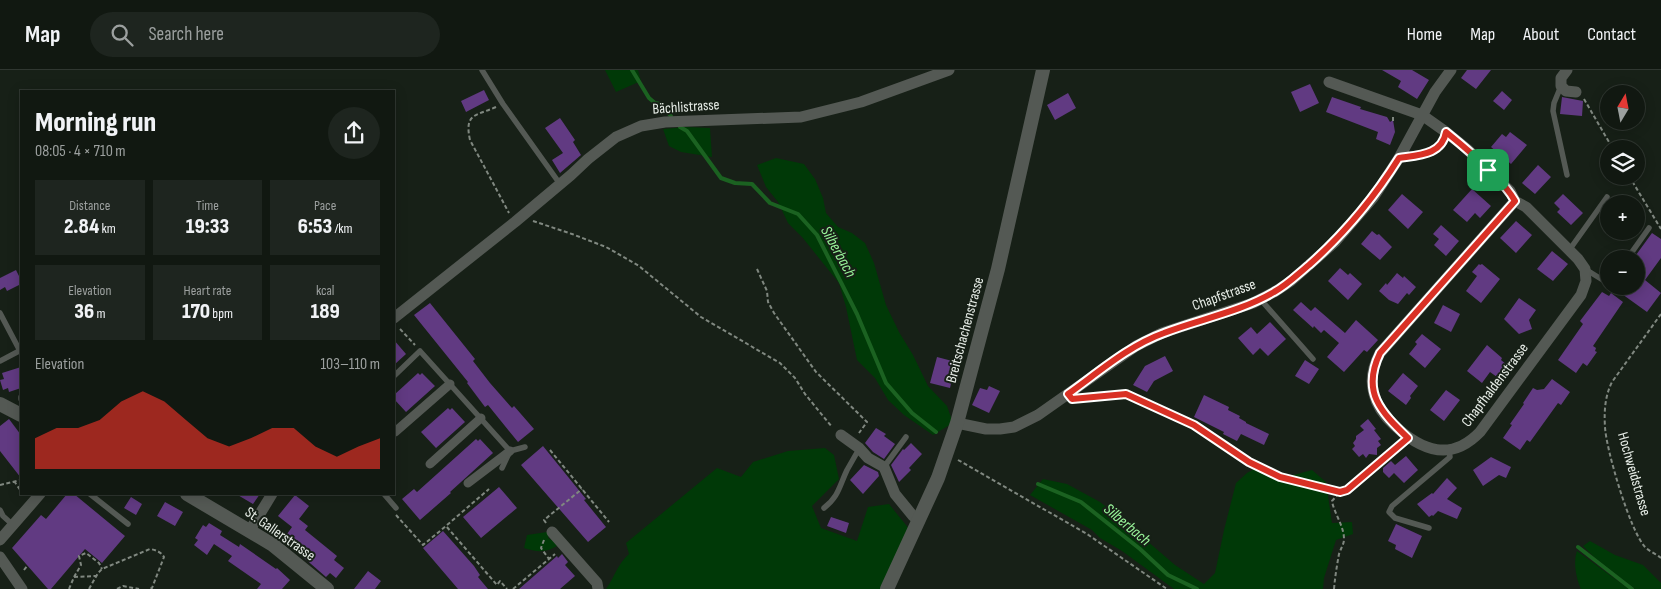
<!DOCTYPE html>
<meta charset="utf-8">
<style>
body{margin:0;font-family:"Sofia Sans Condensed",sans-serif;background:#1e251f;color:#f1f3f6;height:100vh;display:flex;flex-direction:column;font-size:19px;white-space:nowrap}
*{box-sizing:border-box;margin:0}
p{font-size:16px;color:#9ca09f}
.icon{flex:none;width:28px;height:28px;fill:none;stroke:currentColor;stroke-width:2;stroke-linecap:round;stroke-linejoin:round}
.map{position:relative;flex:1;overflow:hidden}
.side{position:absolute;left:20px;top:20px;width:375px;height:405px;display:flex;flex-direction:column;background:#111811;border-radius:0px;box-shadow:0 2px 12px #0003,0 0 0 1px #303731}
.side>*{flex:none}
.needle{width:32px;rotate:10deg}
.buttons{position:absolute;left:1600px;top:15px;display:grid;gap:10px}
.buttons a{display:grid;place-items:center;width:45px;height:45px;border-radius:50%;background:#111811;box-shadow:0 2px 12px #0003,0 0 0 1px #303731;font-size:25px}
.pin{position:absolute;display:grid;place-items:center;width:42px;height:42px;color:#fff;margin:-21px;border-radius:10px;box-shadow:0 2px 8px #0006}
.round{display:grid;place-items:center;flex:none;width:52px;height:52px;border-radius:26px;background:#1e251f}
.overview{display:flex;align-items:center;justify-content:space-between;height:85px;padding:0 15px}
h1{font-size:28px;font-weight:800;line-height:38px}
.metrics{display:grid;grid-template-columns:repeat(3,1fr);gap:8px;height:85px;padding:5px 15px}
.metrics div{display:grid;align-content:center;border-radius:0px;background:#1e251f;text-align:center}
.metrics b{font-size:21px;font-weight:800}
.metrics small{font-size:14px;font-weight:400}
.metrics p{font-size:14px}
.chart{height:140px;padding:10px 15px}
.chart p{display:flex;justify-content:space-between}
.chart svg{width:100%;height:90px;margin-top:5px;fill:#d93025;opacity:.7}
header{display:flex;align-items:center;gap:30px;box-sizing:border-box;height:70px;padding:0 25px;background:#111811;border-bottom:1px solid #303731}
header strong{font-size:24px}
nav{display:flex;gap:28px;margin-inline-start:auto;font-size:18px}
.search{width:350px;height:45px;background:#1e251f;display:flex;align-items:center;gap:12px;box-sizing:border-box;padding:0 18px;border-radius:28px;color:#9ca09f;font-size:19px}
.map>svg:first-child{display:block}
.green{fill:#003907}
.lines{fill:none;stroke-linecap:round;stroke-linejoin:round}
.stream{stroke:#1b6221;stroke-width:4}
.building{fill:#613a82}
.path{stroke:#808880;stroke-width:2;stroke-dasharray:4 2.5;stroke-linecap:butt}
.service{stroke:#545954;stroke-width:5.5}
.pedestrian{stroke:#545954;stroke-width:9}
.minor{stroke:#545954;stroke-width:11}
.tertiary{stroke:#545954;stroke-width:14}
.route-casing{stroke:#fff;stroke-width:10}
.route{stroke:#d93025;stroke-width:6}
.labels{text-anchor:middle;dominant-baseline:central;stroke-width:4;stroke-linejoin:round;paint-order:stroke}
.street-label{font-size:15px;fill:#e7ede7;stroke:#172017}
.water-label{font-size:16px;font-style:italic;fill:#9af69b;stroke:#172017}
</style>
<header>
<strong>Map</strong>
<div class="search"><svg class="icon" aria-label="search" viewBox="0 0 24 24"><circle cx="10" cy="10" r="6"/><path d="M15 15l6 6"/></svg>Search here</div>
<nav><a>Home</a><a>Map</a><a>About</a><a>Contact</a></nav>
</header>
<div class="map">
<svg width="1661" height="519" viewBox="0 0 1661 519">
<rect width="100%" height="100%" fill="#172017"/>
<path class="green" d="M605,0H638L641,11L616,22Z
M687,57L710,58L712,87L681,82L669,76L663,59Z
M776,88L804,94L815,109L823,128L826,143L838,157L852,163L865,173L874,193L886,235L899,262L913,285L928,316L947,336L953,353L933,365L904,345L888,330L875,308L857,290L846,237L839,213L802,167L788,153L778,132L766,117L757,95Z
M825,378L834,385L839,409L812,436L821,458L857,471L868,437L889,434L910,460L880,519H606C614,508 618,493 629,484L626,473L717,398L741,407L753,392L788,381Z
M1261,395L1290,406L1312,400L1326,412L1332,453L1352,452L1353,464L1336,470L1324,508L1323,519H1174L1122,481L1100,468L1092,460L1030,425L1043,409L1067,414L1100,432L1117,445L1175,495L1204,514L1215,503L1224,460L1236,413L1247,403Z
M547,462L549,466L548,468L555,472L557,476C546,483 536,482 524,478L527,465Z
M1590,471L1615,485L1643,495L1661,513V519H1635L1595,488L1583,476Z
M1577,481L1629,519H1581C1576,508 1573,492 1577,481Z"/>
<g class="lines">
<path class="stream" d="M632,0L649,28L655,33L660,34L671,46
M680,57L687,61L721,108L735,113L752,114L770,133L798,144L817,165L857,244L886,313L912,343L936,362
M1038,414L1081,432L1140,479L1168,505L1197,519
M1578,477L1632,519"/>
</g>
<path class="building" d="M1382,0H1412L1429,10L1417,29L1398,17L1401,11Z
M1467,0H1491L1476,19L1461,8Z
M1310,14L1319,33L1300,42L1291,22Z
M484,20L489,30L466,42L461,31Z
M1502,21L1512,30L1504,40L1493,31Z
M1068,23L1076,38L1055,50L1047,35Z
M1332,27L1361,37L1360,39L1387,47L1390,52L1393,50L1395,62L1390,75L1376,69L1378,62L1326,42Z
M1562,27L1583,31L1582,46L1560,44Z
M560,48L575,70L573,72L581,85L560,103L552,90L563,83L545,58Z
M1510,62L1527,75L1511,94L1491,77L1502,64L1506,67Z
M1538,95L1551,107L1535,124L1522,113Z
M1472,119L1491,136L1480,148L1475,143L1467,152L1453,140Z
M1402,124L1423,142L1408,159L1388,140Z
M1563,124L1583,143L1571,155L1557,142L1560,139L1554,133Z
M1516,151L1532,165L1516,183L1500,168Z
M1441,155L1459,171L1446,186L1434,175L1439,169L1433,164Z
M1372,161L1377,165L1379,164L1392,177L1380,190L1361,174Z
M1652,163L1661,169V188L1645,210L1661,223L1647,242L1622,224L1628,216H1636V185Z
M1552,181L1568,194L1553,211L1537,199Z
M1479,194L1480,195L1482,194L1500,209L1481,233L1466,221L1477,206L1472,202Z
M1340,198L1348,205L1350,203L1362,214L1348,230L1328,211Z
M16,200L21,210V214L7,221L5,217L0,220V208Z
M1397,203L1403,208L1404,206L1416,217L1409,225L1407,223L1398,234L1389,230L1379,221L1386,213L1387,215Z
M1602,222L1609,226L1611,223L1623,232L1593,276L1596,278L1595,281L1597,282L1587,296L1583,293L1576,303L1558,290L1583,254L1580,251Z
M1519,228L1536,240L1529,250L1532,259L1519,264L1504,249Z
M1301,232L1311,241L1315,237L1345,263L1356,250L1378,270L1367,282L1364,280L1344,302L1327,287L1339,273L1324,260L1321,263L1314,256L1313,258L1293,240Z
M430,233L475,289L473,291L490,313L512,338L514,336L534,359L518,372L488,335L485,337L467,313L468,312L414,245Z
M1443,235L1460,244L1451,262L1434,253Z
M1270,252L1286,269L1268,286L1260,278L1253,285L1238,268L1251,257L1257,264Z
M1422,264L1441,279L1425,298L1409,284L1417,274L1415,272Z
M394,270L406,284L394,295Z
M1487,275L1502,288L1501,290L1507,295L1497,307L1490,302L1482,313L1467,301Z
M1165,286L1173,301L1154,311L1147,322L1133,315L1145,296Z
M937,287L956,292L950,318L930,313Z
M1305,290L1319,299L1309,314L1295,306Z
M21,297V318L9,322L8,318L3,320L0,310L4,309L2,303Z
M418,303L420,305L422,303L435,316L406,342L394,329V325Z
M1403,303L1418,316L1410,326L1411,328L1406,335L1388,321Z
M1552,309L1570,322L1561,335L1558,333L1530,372L1527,370L1520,380L1503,368L1512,355L1510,354L1524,334L1523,333L1533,318L1537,320L1544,319Z
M989,316L1000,321L989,343L972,335L980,318L987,320Z
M1446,320L1460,330L1444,351L1430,340Z
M1204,325L1229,337L1228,340L1240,346L1239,348L1246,352V353L1269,364L1264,375L1241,364L1237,371L1223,364L1224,362L1194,347Z
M448,338L450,340L452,338L465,352L436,378L421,362Z
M9,349L21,365V408L0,381V356Z
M1368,349L1376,359L1374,360L1381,369L1378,371L1381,375L1377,378V385L1369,384L1366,388L1363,384L1359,387L1352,379L1355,376L1353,373L1356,369V366L1364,360L1360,356Z
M876,358L886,364L884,366L895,374L884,389L873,382L865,373Z
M476,369L478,371L480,369L493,383L450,422L451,423L420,450L402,429L414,419L417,422Z
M911,373L922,384L909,398L911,400L899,412L891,395L903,379L904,380Z
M543,376L586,429L584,430L606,457L588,472L521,395Z
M1406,386L1418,400L1404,413L1394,403L1389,408L1383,402V398L1391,391L1395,395Z
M1491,387L1511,397L1506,408L1499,405L1483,416L1473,400Z
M864,395L878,402L879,406L863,424L850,410Z
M1447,408L1457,418L1447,429L1462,438L1457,449L1438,441L1433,446L1432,445L1429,447L1417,434L1432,423L1433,424Z
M499,417L517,438L481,468L463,447Z
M67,424H74L125,466L102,493L85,479L51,519H48L12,478L41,445L46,449Z
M236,424H260L253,434Z
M295,425L309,436L299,449L308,456L305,460L337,486L334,490L344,498L336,508L330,503L326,507L288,474L293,468L287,464L292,457L278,446Z
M131,427L142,434L136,445L124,438Z
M165,432L183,442L175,456L157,446Z
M831,447L849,453L846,463L827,456Z
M209,453L222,461L220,465L239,477L240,474L276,499L277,498L290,510L282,519H257L261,514L228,491L232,486L214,474L207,485L194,475L198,470L195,468L203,455L206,457Z
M1396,454L1422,466L1412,488L1395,479L1396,475L1388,471Z
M443,461L474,496L480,505L478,507L488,519H458L423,478Z
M562,484L568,492L565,495L575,506L560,519H519L557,486L558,488Z
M368,501L381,511L375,519H354Z"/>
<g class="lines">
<path class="path" d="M1584,29L1613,79
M496,37C476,46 464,43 470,70L509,143
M1393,47V53
M1629,106L1661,159
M533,151L572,164L606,177L639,196L701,247L780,293L795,308L805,324L832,357
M757,199L767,221L768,232L774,243L816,302L867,352L859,363
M1661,244L1612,312C1605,326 1604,341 1605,357C1606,379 1630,461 1645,477C1649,481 1656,484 1661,488
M400,259L415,275
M550,380L609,452
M958,390L1087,464L1167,519
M1289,409L1340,422L1347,420L1401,374
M14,411L21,421
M0,415L21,410
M396,445L423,475L446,456L497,515L500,511L507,519
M546,453L544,450L582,419
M447,455L489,419
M544,470L541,478L549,489
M24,500L27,496
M74,507L81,495L79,486L86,483L99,493L102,499
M69,519L74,507L96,506
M89,519L98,503L102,499L150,479C156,480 161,482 164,487L152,518L148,519
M117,519L123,516L139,519
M513,519L555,484
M1334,519C1335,507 1337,495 1339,484C1341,478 1344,474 1344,469C1344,456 1334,443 1332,431L1339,423"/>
<path class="service" d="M482,0L503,34L560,114
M1561,16L1554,33L1553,41L1567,105
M1401,87C1421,84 1442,84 1446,62
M1570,179L1607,127
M1627,189L1649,158
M1585,199L1606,212L1609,210
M1261,230L1313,289
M0,243L20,281
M0,291L21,280
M394,306L420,281L510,381L502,398
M1068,324L1072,329L1126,324L1194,355L1249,392L1280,407
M21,327V329
M510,381L525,377
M884,397L906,367
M90,424L128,454
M384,424L396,438
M824,438C839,426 839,417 847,400C851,393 855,386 859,379
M0,440L3,446L13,455
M1429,458L1395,448L1389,442L1392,436L1450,387L1449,380"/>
<path class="pedestrian" d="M395,362L450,314
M430,394L481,348
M468,413L510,381"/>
<path class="minor" d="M1567,0L1561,8V16L1566,21L1576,22
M1329,12L1422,45L1446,62L1467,79L1510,121L1515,131L1526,137L1578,189L1585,199L1586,211L1581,225L1480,362C1451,392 1422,381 1395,356C1385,347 1377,337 1374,324C1370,310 1373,296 1380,283L1515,131
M394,248L515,152L571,105L588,89L616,67L641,56L665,52L801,47L861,32L949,0
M957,353L986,359H1000L1014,357L1038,345L1136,276L1162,263L1253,233L1276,221L1291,211L1335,172L1373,128L1399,88L1435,22L1451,0
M841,365L859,378L868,388L884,397L895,424L913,446L919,449
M250,460L272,424
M552,462L597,513L598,519
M0,470L40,424
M0,487L22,519"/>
<path class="tertiary" d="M0,334L21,345
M187,424L273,475L327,519
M887,519L938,408L957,353L998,199L1043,0"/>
</g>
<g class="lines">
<g class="route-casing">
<path id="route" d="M1446,62C1467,79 1503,109 1515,131L1380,283C1361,322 1381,342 1408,368L1347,420L1340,422L1280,407L1249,392L1194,355L1126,324L1072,329L1068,324C1099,302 1128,276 1164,263C1200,249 1240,242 1274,222C1287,215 1298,204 1309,195C1345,163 1374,128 1399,88C1419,85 1442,85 1446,62Z"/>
</g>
<use href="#route" class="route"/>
</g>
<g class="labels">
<g class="street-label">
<text transform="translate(686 37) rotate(-4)">Bächlistrasse</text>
<text transform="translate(1224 225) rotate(-20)">Chapfstrasse</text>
<text transform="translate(965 260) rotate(-75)">Breitschachenstrasse</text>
<text transform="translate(1495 315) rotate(-53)">Chapfhaldenstrasse</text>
<text transform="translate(1634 404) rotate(74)">Hochweidstrasse</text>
<text transform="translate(280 464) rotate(35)">St. Gallerstrasse</text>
</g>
<g class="water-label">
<text transform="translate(838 182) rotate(61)">Silberbach</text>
<text transform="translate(1127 455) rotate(40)">Silberbach</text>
</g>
</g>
</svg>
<div class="buttons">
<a><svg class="needle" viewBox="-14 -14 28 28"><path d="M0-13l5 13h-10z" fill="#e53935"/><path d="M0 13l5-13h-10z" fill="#9ca09f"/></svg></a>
<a><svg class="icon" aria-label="layers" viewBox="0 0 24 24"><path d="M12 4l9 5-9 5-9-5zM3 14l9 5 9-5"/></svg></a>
<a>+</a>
<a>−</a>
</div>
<div class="pin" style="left:1488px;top:100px;background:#1e9e55"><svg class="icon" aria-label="arrive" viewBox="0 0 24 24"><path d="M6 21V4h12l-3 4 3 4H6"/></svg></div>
<section class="side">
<div class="overview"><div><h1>Morning run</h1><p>08:05 · 4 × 710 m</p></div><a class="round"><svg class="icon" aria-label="share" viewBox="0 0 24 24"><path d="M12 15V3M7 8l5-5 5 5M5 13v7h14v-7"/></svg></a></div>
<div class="metrics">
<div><p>Distance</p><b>2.84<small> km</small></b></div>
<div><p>Time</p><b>19:33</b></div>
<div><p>Pace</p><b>6:53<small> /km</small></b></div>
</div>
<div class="metrics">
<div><p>Elevation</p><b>36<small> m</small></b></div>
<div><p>Heart rate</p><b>170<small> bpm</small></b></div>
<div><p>kcal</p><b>189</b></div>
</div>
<div class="chart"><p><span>Elevation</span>103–110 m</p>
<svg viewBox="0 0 160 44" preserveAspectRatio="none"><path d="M0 44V29L10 24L20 24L30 20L40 11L50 6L60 11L70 20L80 29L90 33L100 29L110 24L120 24L130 33L140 38L150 33L160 29V44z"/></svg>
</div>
</section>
</div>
